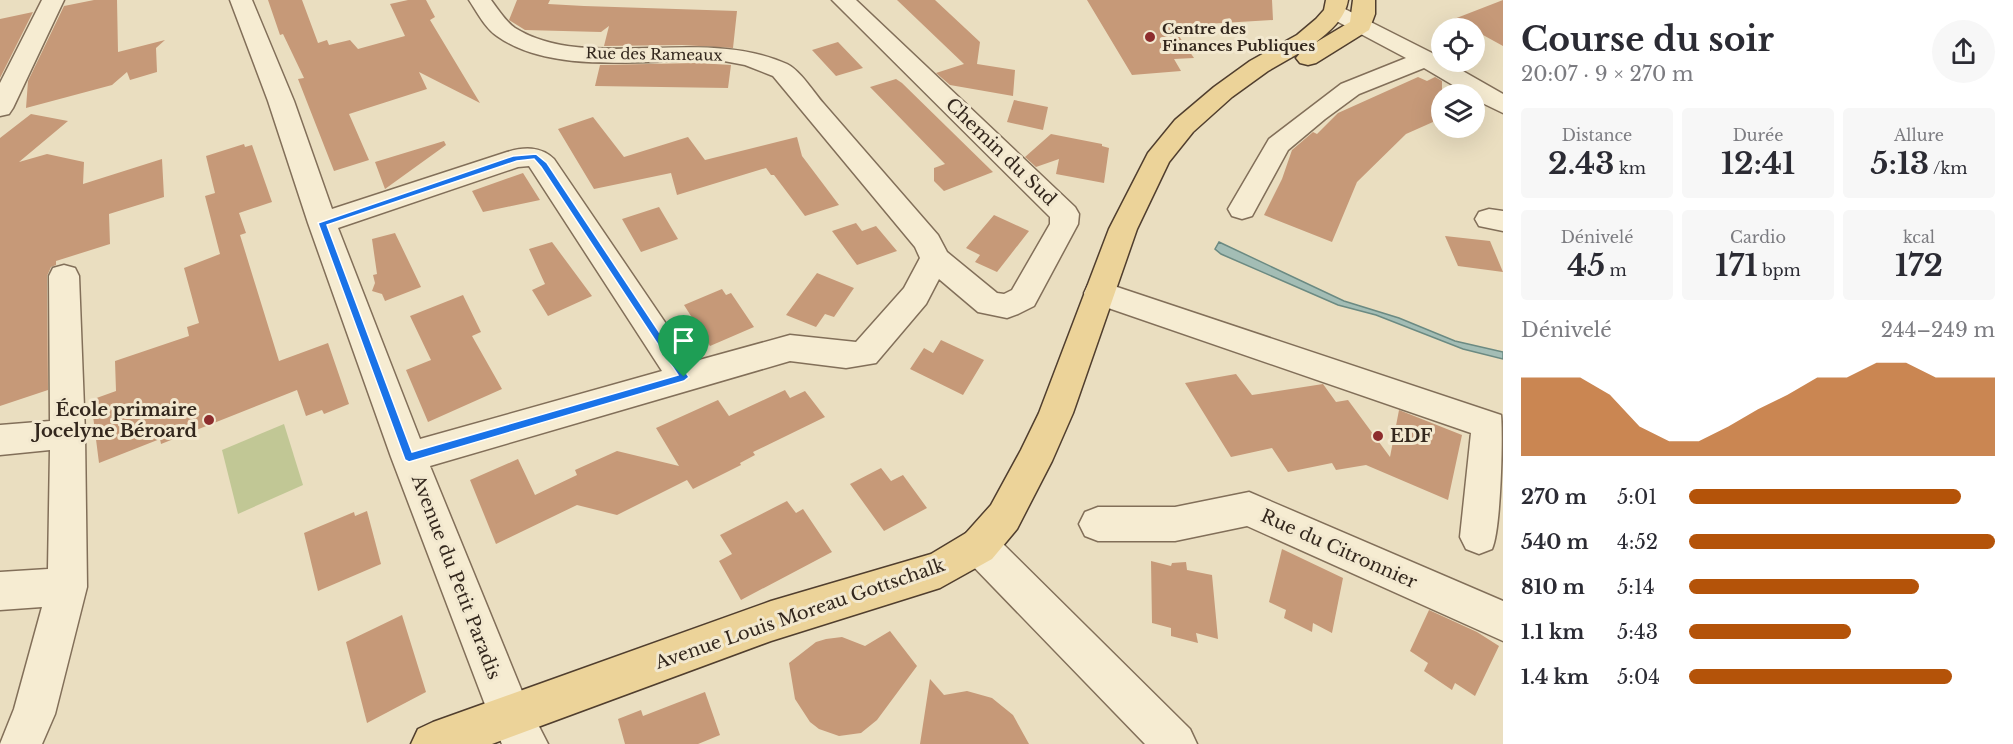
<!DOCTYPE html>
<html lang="fr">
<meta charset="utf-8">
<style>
body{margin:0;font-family:"Libre Baskerville",serif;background:#f7f7f7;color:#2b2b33;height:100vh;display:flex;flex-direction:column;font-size:22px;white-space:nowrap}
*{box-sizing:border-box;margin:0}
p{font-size:20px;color:#7c7c81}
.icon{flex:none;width:33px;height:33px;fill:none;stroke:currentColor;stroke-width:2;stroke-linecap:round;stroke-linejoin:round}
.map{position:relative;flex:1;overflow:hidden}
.details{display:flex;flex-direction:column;background:#fff;width:510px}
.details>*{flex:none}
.fabs{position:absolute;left:1431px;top:18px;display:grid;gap:12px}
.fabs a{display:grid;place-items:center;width:54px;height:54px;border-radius:50%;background:#fff;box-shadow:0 6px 24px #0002;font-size:30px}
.pin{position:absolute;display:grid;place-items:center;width:51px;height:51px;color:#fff;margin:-62px -26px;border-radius:50% 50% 50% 0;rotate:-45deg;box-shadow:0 0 6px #0007}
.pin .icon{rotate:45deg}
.round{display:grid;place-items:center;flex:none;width:63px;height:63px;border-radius:32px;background:#f7f7f7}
.head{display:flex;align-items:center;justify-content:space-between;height:102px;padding:0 18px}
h1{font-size:33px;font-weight:700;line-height:45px}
.metrics{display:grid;grid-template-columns:repeat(3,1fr);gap:9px;height:102px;padding:6px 18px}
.metrics div{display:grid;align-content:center;border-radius:6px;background:#f7f7f7;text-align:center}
.metrics b{font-size:30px;font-weight:700}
.metrics small{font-size:16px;font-weight:400}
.metrics p{font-size:16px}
.chart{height:168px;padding:12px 18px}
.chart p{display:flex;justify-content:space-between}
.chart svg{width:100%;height:108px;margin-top:6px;fill:#b45309;opacity:.7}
ul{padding:0 18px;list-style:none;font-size:20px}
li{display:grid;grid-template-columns:96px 72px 1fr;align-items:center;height:45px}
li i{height:15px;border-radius:8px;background:#b45309}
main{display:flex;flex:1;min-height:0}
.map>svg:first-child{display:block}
.green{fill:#c1c795}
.water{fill:#a3bdb5;stroke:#6b8a82;stroke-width:1.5}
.building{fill:#c69978}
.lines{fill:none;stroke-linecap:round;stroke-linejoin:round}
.minor-casing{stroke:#826f59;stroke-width:3}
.major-casing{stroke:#503e2e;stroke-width:3}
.minor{fill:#f6ecd2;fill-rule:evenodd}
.major{fill:#ecd399;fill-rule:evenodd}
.route{fill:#1a73e8;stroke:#fff;stroke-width:1.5;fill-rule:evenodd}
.poi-dot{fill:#8d2d2d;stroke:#f2e8cf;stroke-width:2}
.labels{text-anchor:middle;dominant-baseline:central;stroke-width:6;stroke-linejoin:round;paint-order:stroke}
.far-poi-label{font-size:15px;font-weight:bold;fill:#33271d;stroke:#f2e8cf;text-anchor:start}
.far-street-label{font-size:15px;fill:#33271d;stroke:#f2e8cf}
.street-label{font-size:18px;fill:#33271d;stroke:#f2e8cf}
.poi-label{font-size:18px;font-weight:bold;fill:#33271d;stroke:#f2e8cf;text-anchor:end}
</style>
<main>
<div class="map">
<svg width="1503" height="744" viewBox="0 0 1503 744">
<rect width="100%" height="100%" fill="#eadec0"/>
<path class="green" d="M284,424L303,485L238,514L222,450Z"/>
<path class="water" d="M1219,242L1344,301L1399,318L1455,341L1503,352V359L1463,349L1376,315L1338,305L1221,254L1215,249Z"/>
<path class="building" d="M94,0H117L118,52L165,40L156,48L157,72L130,80L127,72L112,85L26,108L28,81L64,6Z
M268,0H302L318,43L327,40L329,45L350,40L358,49L405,36L390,4L408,0H426L435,17L430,20L480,103L419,72L427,89L349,114L369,160L334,171L298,79L304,78L283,34L280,35Z
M517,0H550L548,4L584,6L737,11L733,48L682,45L604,46L609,26L601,32L525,30L509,20Z
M897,0H935L980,42L977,64L1015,70L1013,96L950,85L936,73L964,64Z
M1087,0H1272L1273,20L1172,26L1194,58L1174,59L1181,71L1132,75Z
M1503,0V46L1454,19Z
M33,12L0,78V19Z
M838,42L863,68L836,76L812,50Z
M697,63L731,65L728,88L595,86L600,65Z
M1418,77L1427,81L1435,77L1442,81V118L1406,134L1357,182L1332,242L1264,215L1282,179L1292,150L1313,132L1317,134L1338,113Z
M896,79L902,83L993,172L944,191L934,181V168L945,164L870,87Z
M1014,100L1048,107L1043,130L1007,122Z
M31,114L68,121L19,162L47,154L84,162L83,184L162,159L164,197L109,214L110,244L56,261V265L51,267L47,276L48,390L0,406V138Z
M593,117L624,157L688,137L705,160L797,137L802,156L839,205L805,216L774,175H771L766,168L677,195L671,173L594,189L558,129Z
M1051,134L1102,144V146L1109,148L1104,183L1056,174L1059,159L1036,167L1025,157Z
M444,141L446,145L385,189L375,162Z
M244,144L245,147L252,145L272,202L239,213L246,233L240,235L279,361L328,343L349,404L324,414L322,410L306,416L297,390L161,444L160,439L99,463L91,400L116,391L115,361L189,336L187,327L199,323L184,268L220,254L205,196L215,193L206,156Z
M523,173L540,200L483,212L472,191Z
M659,207L678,239L641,252L622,219Z
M994,215L1029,231L997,272L975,262L980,255L966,248Z
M856,223L862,231L876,226L897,251L857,265L832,231Z
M395,233L421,287L385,301L382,294L372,291L375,283L373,275L377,274L372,239Z
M1445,236L1490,241L1503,272L1458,266Z
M552,242L592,296L548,316L532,290L545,284L529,249Z
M817,273L854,288L834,317L825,314L816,327L786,315Z
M722,289L726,295L731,293L754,327L710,346L684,305Z
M463,295L481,332L472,336L502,389L428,422L406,370L431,360L410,316Z
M941,340L984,360L963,395L910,369L924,348L933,353Z
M1236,374L1252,395L1323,384L1336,402L1348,400L1390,457L1399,410L1462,435L1448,500L1366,465L1336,470L1332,463L1288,472L1272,448L1231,457L1185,383Z
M785,390L790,398L805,391L825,417L753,452L755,455L740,463L741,465L693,489L687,480L617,515L577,505L496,544L470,480L518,459L535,495L577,475L575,470L617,451L679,466L656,428L718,400L729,416Z
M881,468L891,481L903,475L927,508L884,531L850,484Z
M787,501L796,513L803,509L832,552L741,600L719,561L732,554L720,535Z
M367,511L381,564L318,591L304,533L354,512L355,516Z
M1282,549L1343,578L1332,633L1313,623L1312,632L1284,618L1286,610L1269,602Z
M1151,561L1171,566L1172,563L1186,562L1187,570L1212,575L1218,639L1196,633L1198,643L1171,636V628L1152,623Z
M1429,610L1477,632L1499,646L1475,696L1455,683L1452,690L1424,671L1428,663L1410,651Z
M402,615L426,692L367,723L346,642Z
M890,631L917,666L877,720L861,733L839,736L819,729L810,722L795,699L789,663L816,642L826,639L842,637L865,646Z
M930,679L944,695L967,691L992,698L1013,715L1029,744H920Z
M705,692L720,735L698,744H625L618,719L641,710L643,716Z"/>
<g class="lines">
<g class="minor-casing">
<path id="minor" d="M42,0H64L13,108L9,114L0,116V83Z
M230,0H252L294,101L332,209L507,152C524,147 540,146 554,159L692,362L790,335L856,342L904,288L920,258L915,247L773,76L745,65L724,61C656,57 556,78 497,36C485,28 477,12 469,0H491C498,9 505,21 515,28C588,73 700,25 787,64C801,71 814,93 824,104C862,148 900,191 938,235L947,252L997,293L1004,294L1012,290L1050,224V217L832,0H856L1075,207L1079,214L1078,224L1034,306L1018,314L1007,318L978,312L939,279L926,304L876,363L846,368L790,361L430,466L526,701L548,744H502L489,715L391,457L308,223L268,101ZM529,166L662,371L420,439L338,228L518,167Z
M1335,4L1434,54L1442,58V62H1447L1503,94V113L1474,99V94H1468L1424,68L1359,94L1325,119L1288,150L1252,216L1242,219L1232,216L1228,209L1269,139L1341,84L1406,58L1327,16L1324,11L1327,6Z
M1489,209L1503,211V231L1479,226L1475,219L1479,212Z
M64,265L75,268L79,276L85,434L87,587L55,714L42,744H0L14,709L42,607L0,610V572L48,569L50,450L0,455V425L50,421L49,276L53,268Z
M1099,281L1501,415C1503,434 1501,530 1492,549L1479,554L1466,549L1460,537L1471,433L1088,301L1084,293L1088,285Z
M1249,492L1503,601V641L1247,526L1175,541H1098L1085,536L1079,524L1085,512L1098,507H1175Z
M979,528L992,533L1190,729L1197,744H1145L966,559L960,546L966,533Z"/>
</g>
<g class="major-casing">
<path id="major" d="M1326,0H1348C1345,19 1330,31 1315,43L1350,22L1353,0H1375V14L1369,30L1316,63L1308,65L1300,63L1296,58L1301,52L1268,71L1232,97L1193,132L1169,162L1137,229L1073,413L1052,461L1017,529L992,559L940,588L771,641L492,744H411L418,729L433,722L771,601L931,554L966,533L991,505L1021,450L1039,413L1109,229L1148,153L1175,120L1214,87L1250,61L1297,35L1316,19L1324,10Z"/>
</g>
<use href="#minor" class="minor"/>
<use href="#major" class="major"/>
</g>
<path class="route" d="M536,154L547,163L689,377L684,381L409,462L405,460L318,223L513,156ZM534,159L541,167L678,375L412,452L327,225L517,161Z"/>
<g class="poi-dot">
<circle cx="1150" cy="37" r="6"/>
<circle cx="209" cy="420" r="6"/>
<circle cx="1378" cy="436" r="6"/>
</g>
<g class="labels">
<g class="far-poi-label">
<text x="1162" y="28">Centre des<tspan x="1162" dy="17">Finances Publiques</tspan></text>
</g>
<g class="far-street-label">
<text transform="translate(654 54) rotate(1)">Rue des Rameaux</text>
</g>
<g class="street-label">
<text transform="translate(1001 152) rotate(44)">Chemin du Sud</text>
<text transform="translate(1339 549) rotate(24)">Rue du Citronnier</text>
<text transform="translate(456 577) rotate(69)">Avenue du Petit Paradis</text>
<text transform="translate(800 614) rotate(-19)">Avenue Louis Moreau Gottschalk</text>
</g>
<g class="poi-label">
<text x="197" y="410">École primaire<tspan x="197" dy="21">Jocelyne Béroard</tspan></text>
<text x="1390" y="436" text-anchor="start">EDF</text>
</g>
</g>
</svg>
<div class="fabs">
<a><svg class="icon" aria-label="locate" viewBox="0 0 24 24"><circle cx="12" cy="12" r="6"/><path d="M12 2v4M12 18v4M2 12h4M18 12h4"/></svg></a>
<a><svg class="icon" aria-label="layers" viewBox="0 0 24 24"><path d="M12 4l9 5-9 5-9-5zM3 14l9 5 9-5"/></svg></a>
</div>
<div class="pin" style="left:684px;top:377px;background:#1e9e55"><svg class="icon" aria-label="arrive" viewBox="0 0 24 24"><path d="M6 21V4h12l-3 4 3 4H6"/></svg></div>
</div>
<section class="details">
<div class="head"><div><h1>Course du soir</h1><p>20:07 · 9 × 270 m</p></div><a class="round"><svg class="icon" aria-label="share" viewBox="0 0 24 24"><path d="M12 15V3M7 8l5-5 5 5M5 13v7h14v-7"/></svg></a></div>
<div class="metrics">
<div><p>Distance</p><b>2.43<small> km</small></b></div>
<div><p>Durée</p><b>12:41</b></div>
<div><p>Allure</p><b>5:13<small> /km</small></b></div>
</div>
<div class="metrics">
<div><p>Dénivelé</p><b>45<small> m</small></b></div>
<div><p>Cardio</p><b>171<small> bpm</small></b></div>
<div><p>kcal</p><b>172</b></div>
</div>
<div class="chart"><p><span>Dénivelé</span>244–249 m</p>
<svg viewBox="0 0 160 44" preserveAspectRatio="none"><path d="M0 44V12L10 12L20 12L30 19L40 32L50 38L60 38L70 32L80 25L90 19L100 12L110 12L120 6L130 6L140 12L150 12L160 12V44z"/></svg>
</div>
<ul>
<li><b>270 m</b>5:01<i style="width:89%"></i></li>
<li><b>540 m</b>4:52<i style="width:100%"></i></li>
<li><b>810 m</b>5:14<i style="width:75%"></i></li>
<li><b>1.1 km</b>5:43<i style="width:53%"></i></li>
<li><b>1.4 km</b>5:04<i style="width:86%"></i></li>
</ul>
</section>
</main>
